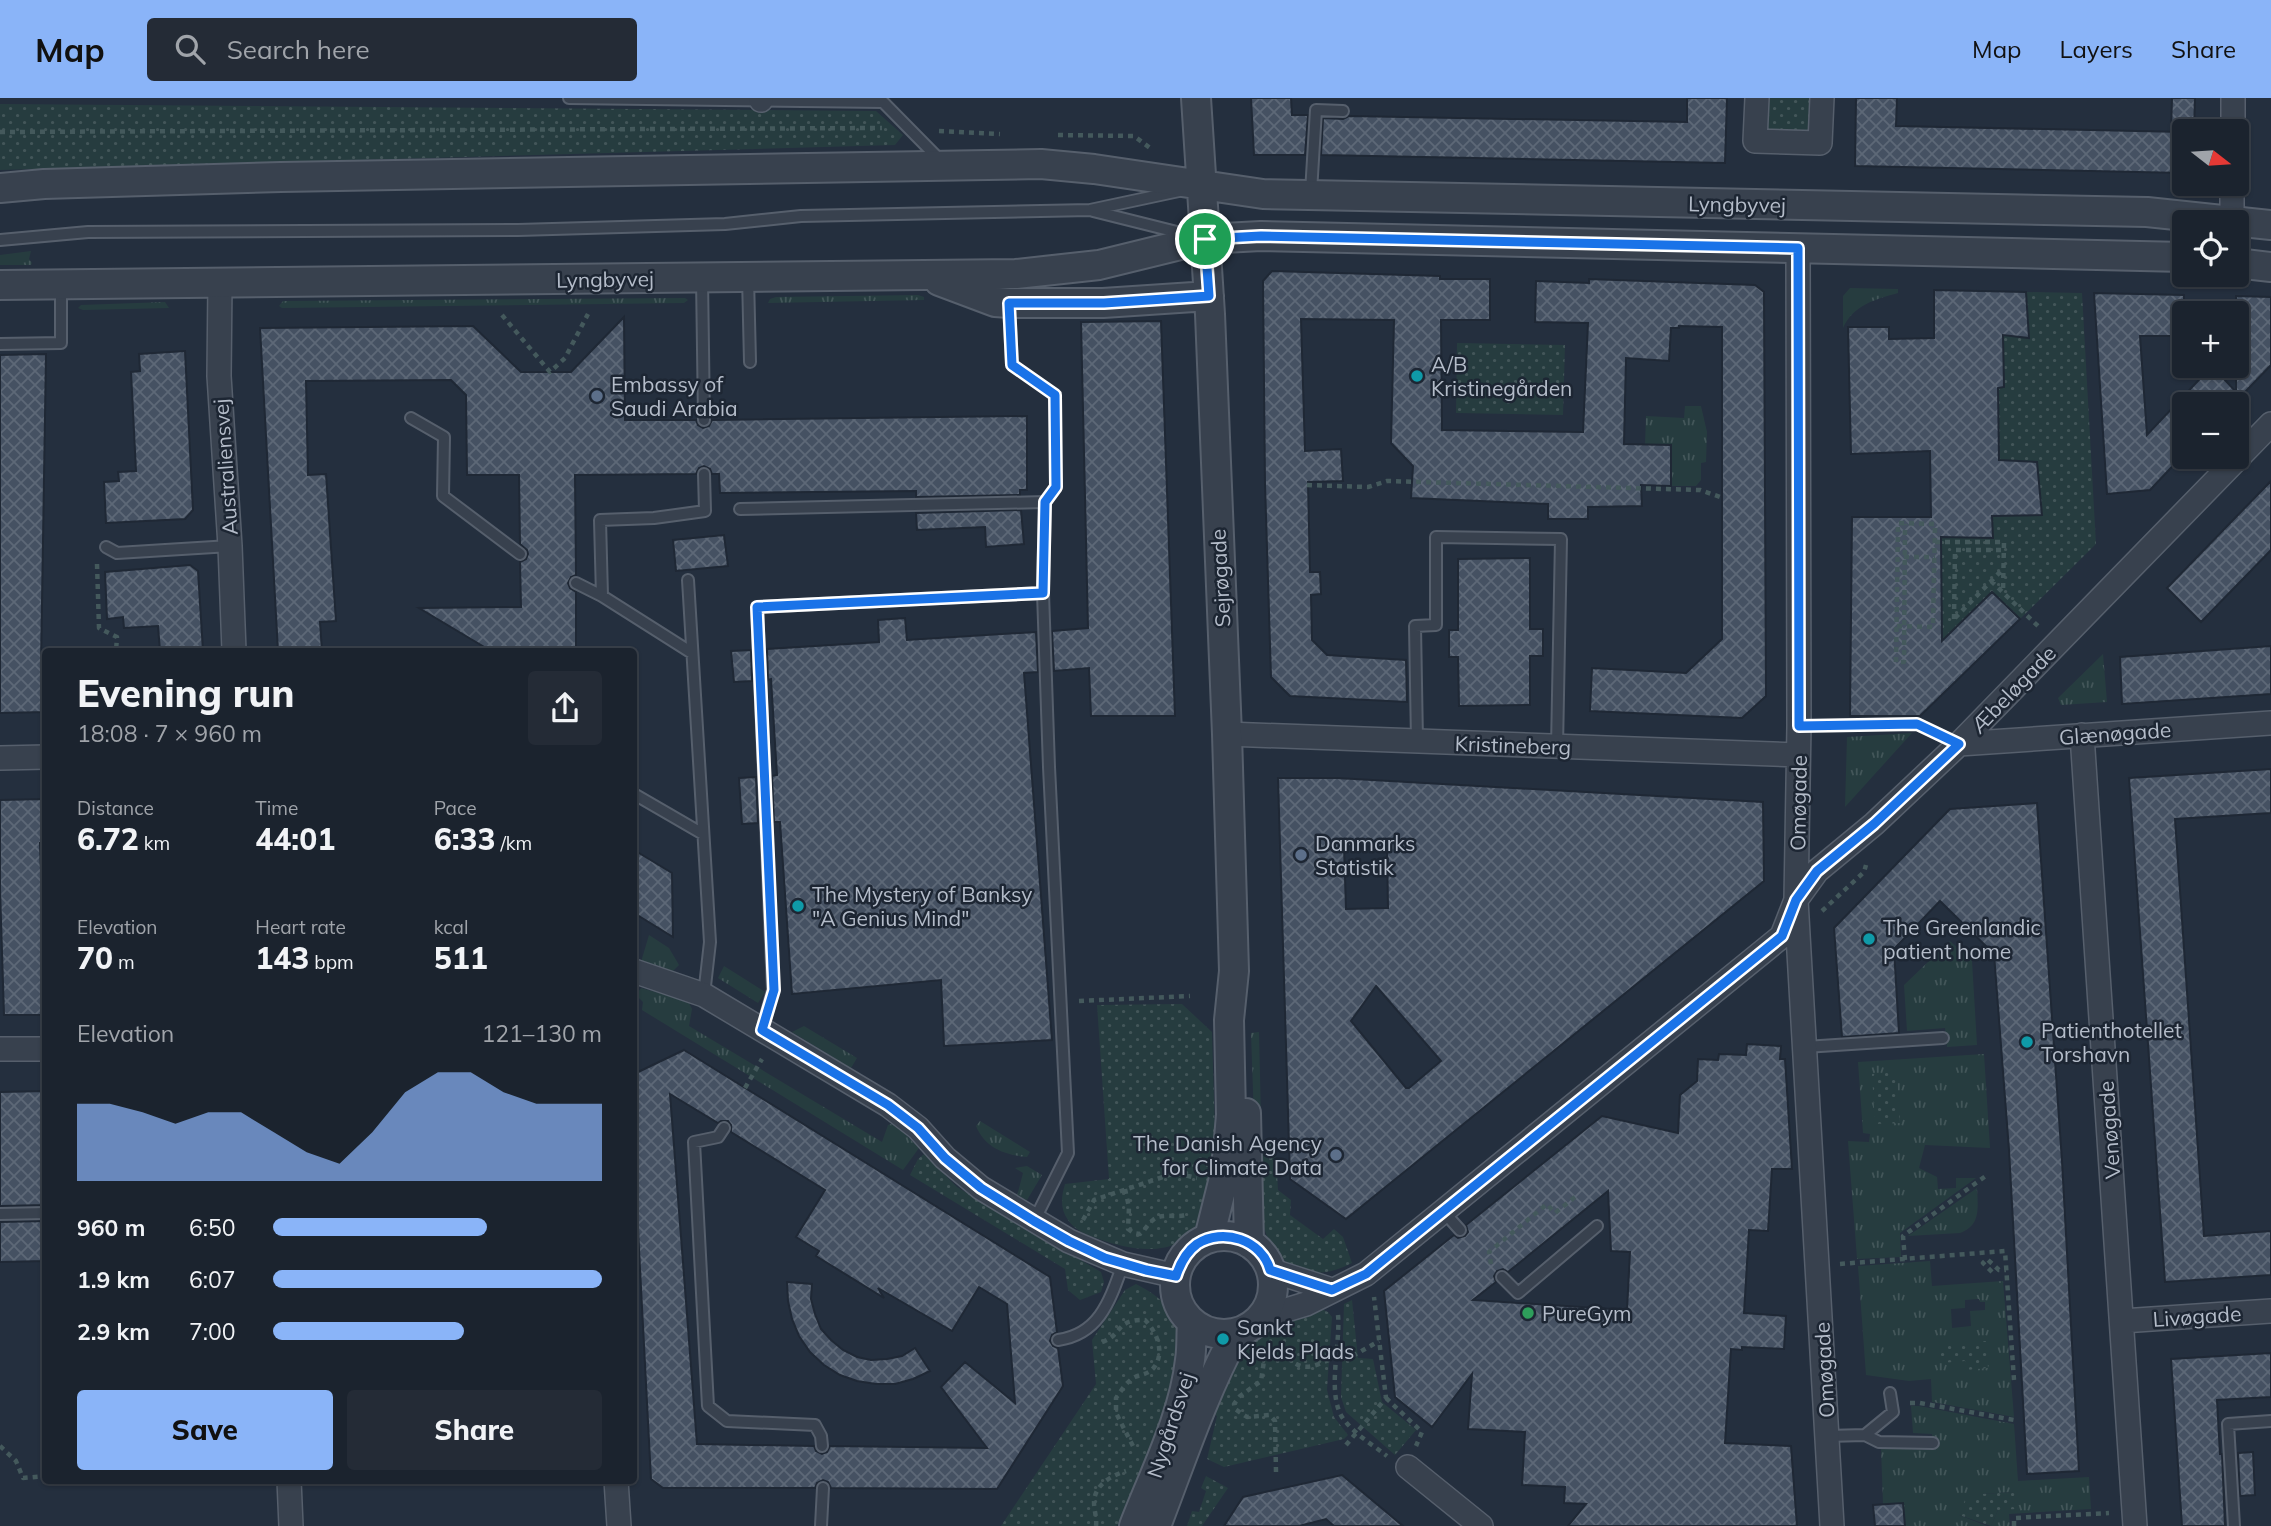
<!DOCTYPE html>
<meta charset="utf-8">
<style>
body{margin:0;font-family:Mulish,sans-serif;background:#242b36;color:#f1f3f6;height:100vh;display:flex;flex-direction:column;font-size:26px;white-space:nowrap}
*{box-sizing:border-box;margin:0}
p{font-size:23px;color:#a0a4aa}
.icon{flex:none;width:38px;height:38px;fill:none;stroke:currentColor;stroke-width:2;stroke-linecap:round;stroke-linejoin:round}
.map{position:relative;flex:1;overflow:hidden}
.panel{position:absolute;left:42px;top:550px;width:595px;height:836px;display:flex;flex-direction:column;background:#1b232e;border-radius:7px;box-shadow:0 2px 5px #0004,0 0 0 2px #39404a}
.panel>*{flex:none}
.needle{width:46px;rotate:107deg}
.fabs{position:absolute;left:2172px;top:21px;display:grid;gap:14px}
.fabs a{display:grid;place-items:center;width:77px;height:77px;border-radius:7px;background:#1b232e;box-shadow:0 2px 5px #0004,0 0 0 2px #39404a;font-size:35px}
.pin{position:absolute;display:grid;place-items:center;width:60px;height:60px;color:#fff;margin:-30px;border:4px solid #fff;border-radius:50%;box-shadow:0 2px 7px #0007}
.round{display:grid;place-items:center;flex:none;width:74px;height:74px;border-radius:7px;background:#242b36}
.head{display:flex;align-items:center;justify-content:space-between;height:119px;padding:0 35px}
h1{font-size:38px;font-weight:800;line-height:52px}
.metrics{display:grid;grid-template-columns:repeat(3,1fr);gap:10px;height:119px;padding:7px 35px}
.metrics div{display:grid;align-content:center}
.metrics b{font-size:30px;font-weight:800}
.metrics small{font-size:19px;font-weight:400}
.metrics p{font-size:19px}
.chart{height:196px;padding:14px 35px}
.chart p{display:flex;justify-content:space-between}
.chart svg{width:100%;height:126px;margin-top:7px;fill:#8ab4f8;opacity:.7}
.primary-button{display:flex;gap:14px;margin-top:auto;padding:14px 35px}
.primary-button a{flex:1;height:80px;border-radius:7px;background:#8ab4f8;color:#111;font-size:28px;font-weight:800;line-height:80px;text-align:center}
.primary-button a+a{background:#242b36;color:#f1f3f6}
ul{padding:0 35px;list-style:none;font-size:23px}
li{display:grid;grid-template-columns:112px 84px 1fr;align-items:center;height:52px}
li i{height:18px;border-radius:9px;background:#8ab4f8}
header{display:flex;align-items:center;gap:42px;box-sizing:border-box;height:98px;padding:0 35px;background:#8ab4f8;color:#111}
header strong{font-size:33px}
nav{display:flex;gap:38px;margin-inline-start:auto;font-size:24px}
.search{width:490px;height:63px;background:#242b36;display:flex;align-items:center;gap:18px;box-sizing:border-box;padding:0 24px;border-radius:7px;color:#a0a4aa;font-size:26px}
.map>svg:first-child{display:block}
.grass{fill:url(#grass-tufts);fill-rule:evenodd}
.park{fill:url(#park-dots)}
.building{fill:url(#building-cross-hatch);stroke:#1f2835;stroke-width:2;fill-rule:evenodd}
.lines{fill:none;stroke-linecap:round;stroke-linejoin:round}
.service-casing{stroke:#565f6c;stroke-width:14}
.minor-casing{stroke:#565f6c;stroke-width:26}
.tertiary-casing{stroke:#565f6c;stroke-width:32}
.path{stroke:#44595c;stroke-width:4.5;stroke-dasharray:5 5;stroke-linecap:butt}
.service{stroke:#38414e;stroke-width:10}
.minor{stroke:#38414e;stroke-width:23}
.tertiary{stroke:#38414e;stroke-width:28}
.route-casing{stroke:#fff;stroke-width:14}
.route{stroke:#1a73e8;stroke-width:9}
.culture-dot{fill:#0f9aa8;stroke:#1d2633;stroke-width:2.5}
.service-dot{fill:#5c6f8a;stroke:#1d2633;stroke-width:2.5}
.leisure-dot{fill:#2e9e5b;stroke:#1d2633;stroke-width:2.5}
.labels{text-anchor:middle;dominant-baseline:central;stroke-width:5;stroke-linejoin:round;paint-order:stroke}
.street-label{font-size:21px;fill:#b4bcc9;stroke:#1d2633}
.poi-label{font-size:21px;fill:#b4bcc9;stroke:#1d2633;text-anchor:start}
</style>
<header>
<strong>Map</strong>
<div class="search"><svg class="icon" aria-label="search" viewBox="0 0 24 24"><circle cx="10" cy="10" r="6"/><path d="M15 15l6 6"/></svg>Search here</div>
<nav><a>Map</a><a>Layers</a><a>Share</a></nav>
</header>
<div class="map">
<svg width="2271" height="1428" viewBox="0 0 2271 1428">
<defs>
<pattern id="grass-tufts" width="24" height="20" patternUnits="userSpaceOnUse" patternTransform="scale(1.75)"><rect width="24" height="20" fill="#263c3f"/><path d="M3 7l-1-3M5 7V3M7 7l1-3M15 17l-1-3M17 17v-4M19 17l1-3" fill="none" stroke="#435659"/></pattern>
<pattern id="park-dots" width="8" height="8" patternUnits="userSpaceOnUse" patternTransform="scale(1.75)"><rect width="8" height="8" fill="#263c3f"/><path d="M2 2h.1M6 6h.1" fill="none" stroke="#435659" stroke-width="1.8" stroke-linecap="round"/></pattern>
<pattern id="building-cross-hatch" width="8" height="8" patternUnits="userSpaceOnUse" patternTransform="scale(1.75)"><rect width="8" height="8" fill="#455162"/><path d="M0 0l8 8M0 8l8-8" fill="none" stroke="#5d6877"/></pattern>
</defs>
<rect width="100%" height="100%" fill="#242f3e"/>
<path class="grass" d="M31,153L29,161L32,165L31,167H0V157Z
M1850,190L1898,191V195C1876,201 1853,207 1843,230V198Z
M918,197L924,199V202L768,205L770,201L776,199Z
M685,200L688,202L684,205L282,210L279,208L283,203Z
M165,204L169,210L83,212L78,210L81,207Z
M1685,308H1701L1707,334L1706,364L1701,365V382L1696,388H1671V347H1645L1646,318L1684,320Z
M2103,556L2107,604L2061,607L2058,600Z
M1912,635L1845,709L1847,639Z
M649,837L669,850L679,867L673,873L641,864Z
M1950,843L1972,863L1977,947L1947,949L1945,930L1907,933L1904,887Z
M724,868L765,894L758,905L718,880Z
M641,890L688,903L692,911L689,928L882,1044L888,1027L891,1026L898,1029L919,1050L903,1072L642,912L643,904L636,897Z
M804,928L857,960L851,970L792,934Z
M1259,934L1261,1021L1254,1022L1251,935Z
M1984,956L1990,1050L1925,1047L1919,1070L1937,1079L1938,1091L1956,1090V1080H1976L1900,1135L1901,1159L1857,1161L1848,1043L1869,1044L1870,1036L1863,1035L1858,964Z
M980,1023L1030,1054L1027,1059C1005,1057 985,1050 976,1028Z
M1027,1068L1042,1077L1027,1102L1017,1098L1023,1075L1015,1070Z
M1977,1090C1978,1109 1981,1128 1960,1135L1908,1138Z
M1930,1163L1932,1188L2003,1183L2014,1319L1932,1304L1931,1281L1909,1283L1866,1277L1858,1168ZM1979,1201L1980,1204H1985V1212L1970,1213L1971,1228L1952,1230L1951,1211L1965,1210V1202Z
M1911,1308H1919L2014,1326L2018,1383L2089,1379L2091,1411L2009,1416L2010,1428H1991L1998,1412L2015,1394L1982,1396V1404L1959,1417L1987,1428H1905L1902,1405L1883,1406L1881,1350L1933,1352L1932,1336L1913,1335Z"/>
<path class="park" d="M1761,0H1817L1815,38L1759,36Z
M0,6L876,13L903,37L895,47L0,72Z
M2026,194L2082,195L2096,446L2020,521L1992,494L1942,544L1941,439L1992,440L1993,418L2042,416L2037,364L1999,362L1998,290L2004,289V250L1992,236L2028,239Z
M1457,245L1565,247L1563,317L1456,315Z
M1182,906L1212,934C1213,968 1214,1002 1215,1036C1215,1049 1218,1065 1216,1079C1214,1091 1207,1107 1202,1119C1185,1161 1133,1154 1099,1141C1088,1137 1075,1133 1068,1122C1060,1111 1061,1099 1065,1086L1109,1081L1097,907Z
M1897,974L1900,1025L1875,1026L1872,976Z
M1275,1040L1278,1092L1291,1102L1290,1117L1323,1141L1334,1131L1343,1139L1352,1165C1297,1194 1263,1154 1257,1100C1257,1093 1255,1085 1255,1078C1256,1066 1263,1052 1267,1041Z
M924,1056L957,1089L1101,1174L1104,1184L1101,1194L1080,1202L1068,1192L1065,1171L910,1077L918,1061Z
M1136,1186C1204,1219 1179,1272 1160,1327C1151,1356 1141,1386 1131,1415L1116,1428H1001L1096,1286L1092,1242L1125,1192Z
M1352,1202L1358,1260L1373,1261L1382,1304L1416,1332L1395,1357L1346,1314L1341,1299L1344,1206Z
M1321,1211L1328,1214L1332,1219L1327,1292L1334,1319L1348,1337L1344,1341L1224,1369L1207,1361L1217,1318L1210,1314C1218,1296 1227,1270 1239,1254C1257,1229 1293,1218 1321,1211Z
M1986,1243L1988,1270L1966,1272L1965,1263L1941,1265L1940,1247Z
M1206,1378L1228,1390L1202,1428H1187L1192,1413L1199,1414L1206,1393L1201,1390Z
M2015,1394L2016,1411L1998,1412L1991,1428L1959,1417L1967,1397L1982,1403V1396Z"/>
<path class="building" d="M1251,0H1291L1292,17H1308L1305,57H1254Z
M1687,0H1727L1725,65L1321,57L1323,20L1343,21L1349,18L1687,24Z
M1856,0H1897L1896,28L2184,34V75L1855,68Z
M2172,0H2195L2194,33H2171Z
M1272,173L1440,178V181H1490V222H1441L1442,332L1583,334L1588,225L1535,224L1536,183L1589,185V181L1755,187L1764,194L1766,598L1742,620L1590,613L1592,570L1686,575L1722,541V229L1679,228V230H1671L1669,263L1626,260L1624,346L1671,347V388L1641,387L1642,408L1588,409V421H1548V406L1411,400L1413,368L1391,345L1394,222L1301,221L1305,353L1341,351L1343,383L1308,384L1310,474H1320L1321,496L1311,497L1312,542L1327,557L1406,562L1407,604L1290,598L1271,579L1265,386L1263,183Z
M1934,192L2026,194L2029,240L2003,237L2004,289L1998,290L1999,362L2037,364L2042,417L1992,418L1993,440L1941,439L1942,543L1992,494L2020,521L1920,618H1850L1852,419H1931L1930,353L1851,356L1848,229H1889V241L1934,240Z
M2094,195L2184,197V238H2140L2147,337L2212,268L2236,294V243L2241,239H2236V198L2271,199V267L2241,298L2249,306H2184V356L2150,392L2107,396Z
M624,219L625,322H696L698,327L703,330L709,328L712,322L1027,318V392H1020V397L916,399V393L720,395L719,376H712L710,371L704,368L699,370L696,376L575,377L576,477L571,479L568,485L570,490L576,494V553H491L419,510L521,509L520,464L526,461L528,456L527,452L520,446L519,377H467L466,297L451,282L306,283L308,377L326,376L336,523L320,524L322,553H278L260,230L473,228L521,274H571Z
M1161,223L1175,618H1091L1089,570L1054,573L1052,533L1088,530L1081,224Z
M185,253L193,412L185,421L106,425L104,384L119,383L118,374L136,373L131,274L140,273L139,256Z
M46,256L41,568H46V614L0,615V257Z
M2271,383V452L2201,524L2167,490Z
M1021,412L1024,446L986,449L985,429L917,432L916,415Z
M724,437L728,468L676,473L673,442Z
M1530,460V531H1543V558H1530V607L1459,608L1458,559H1449V532H1458V461Z
M190,467L198,473L203,553H160L158,528L124,530L123,519L107,521L105,474Z
M905,520L907,542L1036,534L1038,574L1024,575L1052,942L944,948L941,882L792,896L780,724H774L772,678L777,677L771,581L768,582L767,551L879,544L878,522Z
M2271,548V596L2122,606L2120,559Z
M751,552L752,583L734,584L731,553Z
M2271,671V715L2175,721L2204,1138L2271,1133V1177L2165,1184L2129,680Z
M756,679L758,725L742,726L739,680Z
M1278,680H1337L1763,704L1764,783L1346,1121L1290,1081ZM1344,748L1387,749L1388,810L1346,811ZM1376,888L1441,963L1409,990H1406L1351,923Z
M46,701V745H40L46,917H4L0,791V702Z
M2037,705L2062,1063L2079,1373L2027,1376L2009,1052L1994,856L1940,803L1894,851L1899,935L1842,939L1834,830L1950,711Z
M634,752L672,775L673,839L634,815Z
M1747,946L1781,948L1780,961H1785L1792,1071H1772L1768,1133L1749,1132L1744,1215L1786,1218L1784,1251L1742,1249V1252L1731,1251L1725,1345L1791,1348L1797,1428H1568L1586,1406L1564,1405L1565,1389L1522,1387L1525,1334L1468,1331L1472,1276L1432,1329L1395,1299L1384,1193L1454,1137L1458,1140L1465,1138L1468,1134L1466,1127L1602,1018L1678,1035L1680,997L1697,983L1698,961L1718,962L1719,956L1746,957ZM1608,1093L1611,1153L1630,1154L1627,1212L1473,1202L1496,1184L1494,1178L1497,1173L1503,1171L1508,1174Z
M684,952L1050,1179L1057,1234L1052,1237L1050,1243L1053,1248L1058,1250L1063,1288L997,1391L831,1390L828,1384L823,1382L817,1385L815,1390H663L651,1381L634,1056V976ZM670,996L718,1025L721,1023H728L731,1027V1034L825,1092L796,1139L819,1153L816,1158L884,1200L878,1190L952,1233L979,1189L1007,1206L1015,1305L965,1264L941,1289L987,1350L830,1348L827,1354L822,1356L816,1353L814,1348L697,1346Z
M46,993V1107L0,1108V994Z
M46,1123V1163L0,1164V1124Z
M787,1184L812,1186L811,1201L815,1216L821,1231L831,1242L843,1252L857,1259L871,1262L887,1261L902,1258L915,1250L930,1273L913,1281L895,1286H876L857,1283L840,1277L824,1267L810,1254L799,1238L792,1221L788,1203Z
M2271,1255V1299L2217,1302L2220,1356H2222L2225,1428H2182L2171,1261Z
M2253,1354L2255,1397L2240,1398L2238,1355Z
M1342,1377L1403,1428H1334L1326,1421L1299,1428H1224L1243,1399Z
M1903,1405L1905,1428H1875L1873,1407Z"/>
<g class="lines">
<g class="service-casing">
<path id="service" d="M569,0L883,4L940,62
M1311,94L1316,12L1343,13
M1093,113L1189,137
M0,142L88,134L518,132L725,126L801,118L1090,112L1179,93
M748,179L750,264
M702,180L704,322
M1009,207L1012,267
M0,246L61,245V186
M411,320L444,339L443,398L520,456
M740,411L1045,404L1043,495L1049,669L1068,1055L1034,1123
M106,449L117,455L230,448
M688,482L710,844L704,897
M576,485L602,498L692,555
M602,498L600,422L654,420L705,413L704,376
M1417,643L1415,528L1436,527V439L1561,441L1557,649
M634,696L703,736
M762,932L773,892L757,509L1043,495
M1805,949L1943,940
M724,1030L718,1039L694,1044L708,1308L727,1323L815,1327L821,1338L822,1348
M1443,1113L1460,1132
M0,1116L46,1115
M1502,1179L1518,1195L1597,1128
M1058,1242C1100,1236 1110,1202 1123,1166
M1865,1337L1879,1344L1933,1345
M1827,1338L1865,1337L1893,1314L1890,1295
M821,1428L823,1390
M2234,1428L2228,1326L2271,1323"/>
</g>
<g class="minor-casing">
<path id="minor" d="M1757,0L1755,43L1820,45L1822,0
M761,2V0
M2233,33V0
M2232,121V86
M1798,150L1799,628L1796,802L1832,1428
M220,185L219,278L230,448L234,553
M1227,636L1798,657
M2082,637L2135,1428
M1959,646L2271,625
M0,660L46,659
M634,873L704,897L888,1007L918,1030L945,1060L981,1090L1069,1143L1123,1166L1176,1178
M0,951H46
M1270,1172L1332,1192
M1260,1220L1306,1206L1366,1176L1782,838L1796,802L1817,773L1874,726L1959,646L2271,326
M2122,1223L2271,1213
M1408,1369L1481,1428
M289,1382L291,1428
M616,1382L619,1428"/>
</g>
<g class="tertiary-casing">
<path id="tertiary" d="M1196,0L1210,216L1227,636L1234,873L1229,922L1231,1017L1228,1052L1224,1080L1209,1140
M0,90L44,86L281,79L1041,66L1094,71L1263,96L2147,114L2271,127
M2236,165L2271,169
M939,183L995,204L1009,205H1103L1209,198
M0,187L1016,176L1099,167L1205,141L1261,138L2184,159
M1246,1015L1249,1145
M1175 1187a49 49 0 1 1 98 0a49 49 0 1 1-98 0Z
M1134,1428C1154,1376 1184,1318 1190,1262C1192,1250 1191,1236 1192,1224
M1156,1428C1181,1363 1203,1296 1236,1235"/>
</g>
<path class="path" d="M939,33L1000,36
M0,34L882,30
M1058,37L1134,38L1150,50
M502,217L550,274L565,260L588,216
M1026,277L1055,297L1056,389
M1307,387L1368,389L1387,383L1700,392L1723,400
M1935,444H2004L2003,494
M1904,459H1935
M97,466L99,530L117,539L116,553
M1991,483L2039,529
M1955,520L2003,471
M1954,521L1955,452H2003
M1897,528L1933,529L1935,426L1898,425L1896,564H1904L1905,426
M1824,627L1917,626L1936,635
M1822,813L1864,774L1866,767
M1079,903L1190,898
M745,990L762,961
M1125,1091L1129,1109L1128,1131L1134,1135L1140,1136C1145,1132 1148,1126 1153,1122C1162,1114 1177,1121 1188,1116
M1083,1122L1094,1102L1175,1075L1197,1080
M1905,1162L1903,1138L1987,1077
M1491,1166L1489,1154L1547,1106L1555,1115L1575,1099
M1840,1166L2005,1153L2014,1282
M1992,1174L1983,1165L1987,1161L1999,1172H2006
M1338,1217C1341,1246 1325,1300 1345,1323C1356,1337 1373,1347 1387,1358
M1102,1244C1123,1237 1115,1221 1145,1222C1156,1233 1165,1253 1155,1268C1150,1276 1142,1276 1135,1279C1127,1283 1121,1293 1116,1300V1315L1135,1352
M1343,1261L1351,1259L1379,1243
M1386,1300L1422,1334L1416,1348
M1910,1305H1920L2014,1322
M1346,1347L1386,1300L1374,1199
M0,1348L16,1363L23,1380L46,1378
M1276,1374L1275,1323L1270,1317L1247,1319L1235,1311L1234,1306L1240,1298L1261,1283L1265,1256C1284,1246 1285,1263 1301,1268C1310,1271 1321,1265 1329,1262
M1096,1428C1097,1420 1094,1412 1094,1404C1095,1386 1111,1378 1126,1373
M2014,1428V1420L2109,1415"/>
<use href="#service" class="service"/>
<use href="#minor" class="minor"/>
<use href="#tertiary" class="tertiary"/>
</g>
<g class="lines">
<g class="route-casing">
<path id="route" d="M1261,138L1798,150L1799,628L1917,626L1959,646L1874,726L1817,773L1796,802L1782,838L1366,1176L1332,1192L1270,1172C1262,1142 1223,1129 1197,1146C1186,1154 1180,1166 1176,1178L1146,1172L1105,1160L1069,1143L1034,1123L981,1090L945,1060L918,1030L888,1007L762,932L774,892L757,509L1043,495L1045,404L1056,389L1055,297L1012,267L1009,205H1104L1209,198L1205,141Z"/>
</g>
<use href="#route" class="route"/>
</g>
<g class="culture-dot">
<circle cx="1417" cy="278" r="7"/>
<circle cx="798" cy="808" r="7"/>
<circle cx="1869" cy="841" r="7"/>
<circle cx="2027" cy="944" r="7"/>
<circle cx="1223" cy="1241" r="7"/>
</g>
<g class="service-dot">
<circle cx="597" cy="298" r="7"/>
<circle cx="1301" cy="757" r="7"/>
<circle cx="1336" cy="1057" r="7"/>
</g>
<circle class="leisure-dot" cx="1528" cy="1215" r="7"/>
<g class="labels">
<g class="street-label">
<text transform="translate(1737 106) rotate(1)">Lyngbyvej</text>
<text transform="translate(605 181) rotate(-1)">Lyngbyvej</text>
<text transform="translate(225 369) rotate(-94)">Australiensvej</text>
<text transform="translate(1220 480) rotate(-93)">Sejrøgade</text>
<text transform="translate(2013 591) rotate(-46)">Æbeløgade</text>
<text transform="translate(2115 635) rotate(-4)">Glænøgade</text>
<text transform="translate(1513 647) rotate(2)">Kristineberg</text>
<text transform="translate(1798 705) rotate(-89)">Omøgade</text>
<text transform="translate(2109 1032) rotate(-94)">Venøgade</text>
<text transform="translate(2197 1218) rotate(-4)">Livøgade</text>
<text transform="translate(1824 1272) rotate(-93)">Omøgade</text>
<text transform="translate(1170 1327) rotate(-72)">Nygårdsvej</text>
</g>
<g class="poi-label">
<text x="1431" y="266">A/B<tspan x="1431" dy="24">Kristinegården</tspan></text>
<text x="611" y="286">Embassy of<tspan x="611" dy="24">Saudi Arabia</tspan></text>
<text x="1315" y="745">Danmarks<tspan x="1315" dy="24">Statistik</tspan></text>
<text x="812" y="796">The Mystery of Banksy<tspan x="812" dy="24">"A Genius Mind"</tspan></text>
<text x="1883" y="829">The Greenlandic<tspan x="1883" dy="24">patient home</tspan></text>
<text x="2041" y="932">Patienthotellet<tspan x="2041" dy="24">Torshavn</tspan></text>
<text x="1322" y="1045" text-anchor="end">The Danish Agency<tspan x="1322" dy="24">for Climate Data</tspan></text>
<text x="1542" y="1215">PureGym</text>
<text x="1237" y="1229">Sankt<tspan x="1237" dy="24">Kjelds Plads</tspan></text>
</g>
</g>
</svg>
<div class="fabs">
<a><svg class="needle" viewBox="-14 -14 28 28"><path d="M0-13l5 13h-10z" fill="#e53935"/><path d="M0 13l5-13h-10z" fill="#a0a4aa"/></svg></a>
<a><svg class="icon" aria-label="locate" viewBox="0 0 24 24"><circle cx="12" cy="12" r="6"/><path d="M12 2v4M12 18v4M2 12h4M18 12h4"/></svg></a>
<a>+</a>
<a>−</a>
</div>
<div class="pin" style="left:1205px;top:141px;background:#1e9e55"><svg class="icon" aria-label="arrive" viewBox="0 0 24 24"><path d="M6 21V4h12l-3 4 3 4H6"/></svg></div>
<section class="panel">
<div class="head"><div><h1>Evening run</h1><p>18:08 · 7 × 960 m</p></div><a class="round"><svg class="icon" aria-label="share" viewBox="0 0 24 24"><path d="M12 15V3M7 8l5-5 5 5M5 13v7h14v-7"/></svg></a></div>
<div class="metrics">
<div><p>Distance</p><b>6.72<small> km</small></b></div>
<div><p>Time</p><b>44:01</b></div>
<div><p>Pace</p><b>6:33<small> /km</small></b></div>
</div>
<div class="metrics">
<div><p>Elevation</p><b>70<small> m</small></b></div>
<div><p>Heart rate</p><b>143<small> bpm</small></b></div>
<div><p>kcal</p><b>511</b></div>
</div>
<div class="chart"><p><span>Elevation</span>121–130 m</p>
<svg viewBox="0 0 160 44" preserveAspectRatio="none"><path d="M0 44V17L10 17L20 20L30 24L40 20L50 20L60 27L70 34L80 38L90 27L100 13L110 6L120 6L130 13L140 17L150 17L160 17V44z"/></svg>
</div>
<ul>
<li><b>960 m</b>6:50<i style="width:65%"></i></li>
<li><b>1.9 km</b>6:07<i style="width:100%"></i></li>
<li><b>2.9 km</b>7:00<i style="width:58%"></i></li>
</ul>
<div class="primary-button"><a>Save</a><a>Share</a></div>
</section>
</div>
